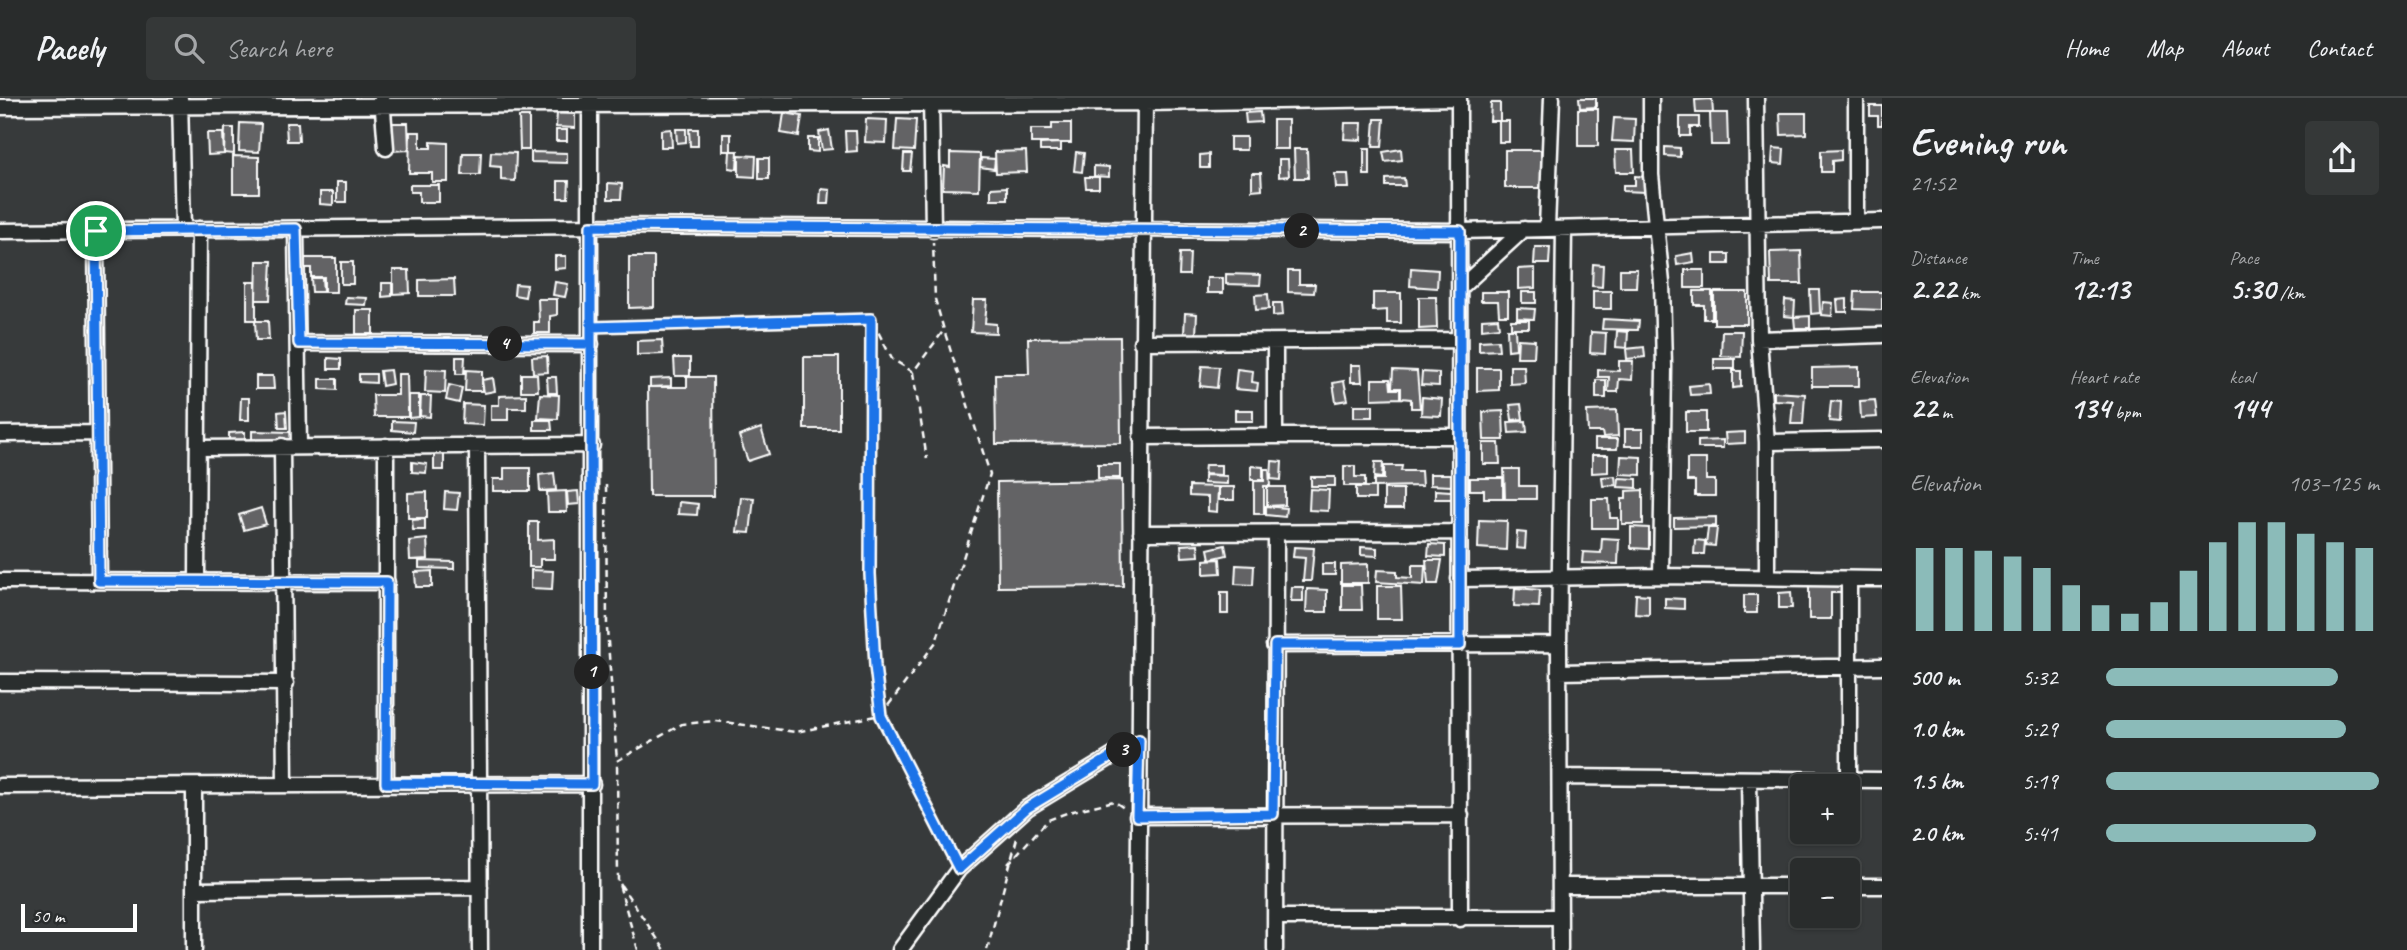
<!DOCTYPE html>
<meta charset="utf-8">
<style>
body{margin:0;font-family:Caveat,sans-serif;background:#353838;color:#f1f3f6;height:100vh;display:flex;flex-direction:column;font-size:26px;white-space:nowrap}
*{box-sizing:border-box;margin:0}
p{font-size:23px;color:#a5a7a9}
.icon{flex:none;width:38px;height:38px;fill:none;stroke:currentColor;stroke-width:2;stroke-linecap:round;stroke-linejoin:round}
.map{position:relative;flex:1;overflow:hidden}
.sheet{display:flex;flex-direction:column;background:#292c2c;width:525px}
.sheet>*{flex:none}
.fabs{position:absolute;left:1790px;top:676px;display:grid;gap:14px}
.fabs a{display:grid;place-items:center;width:70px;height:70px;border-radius:7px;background:#292c2c;box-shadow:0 2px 5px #0004,0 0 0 2px #454848;font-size:35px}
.scale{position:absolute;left:21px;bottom:18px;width:116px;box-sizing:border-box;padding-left:7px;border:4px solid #fff;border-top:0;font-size:19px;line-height:24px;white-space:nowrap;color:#fff;-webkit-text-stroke:5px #2a2d2e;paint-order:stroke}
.pin{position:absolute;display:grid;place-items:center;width:60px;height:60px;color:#fff;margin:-30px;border:4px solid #fff;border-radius:50%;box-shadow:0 2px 7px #0007}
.km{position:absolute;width:35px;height:35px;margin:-18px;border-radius:50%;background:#222;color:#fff;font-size:19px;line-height:35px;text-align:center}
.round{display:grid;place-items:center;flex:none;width:74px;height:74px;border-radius:7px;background:#353838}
.headline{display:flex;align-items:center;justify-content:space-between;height:119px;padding:0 28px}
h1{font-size:38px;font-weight:700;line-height:52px}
.metrics{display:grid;grid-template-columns:repeat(3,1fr);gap:10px;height:119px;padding:7px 28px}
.metrics div{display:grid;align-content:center}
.metrics b{font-size:30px;font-weight:700}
.metrics small{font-size:19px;font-weight:400}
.metrics p{font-size:19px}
.chart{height:196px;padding:14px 28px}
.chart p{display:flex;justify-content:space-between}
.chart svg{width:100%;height:126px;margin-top:7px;stroke:#8bbbb9;stroke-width:6}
ul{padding:0 28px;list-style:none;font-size:23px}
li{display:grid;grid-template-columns:112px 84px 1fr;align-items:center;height:52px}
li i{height:18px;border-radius:9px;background:#8bbbb9}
header{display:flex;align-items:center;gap:42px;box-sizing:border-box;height:98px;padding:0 35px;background:#292c2c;border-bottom:2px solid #454848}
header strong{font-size:33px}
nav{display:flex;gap:38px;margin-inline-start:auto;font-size:24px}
.search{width:490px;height:63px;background:#353838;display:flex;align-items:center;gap:18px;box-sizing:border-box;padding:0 24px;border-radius:7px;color:#a5a7a9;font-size:26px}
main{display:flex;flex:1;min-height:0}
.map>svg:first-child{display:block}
.building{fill:#636465;stroke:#fff;stroke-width:2}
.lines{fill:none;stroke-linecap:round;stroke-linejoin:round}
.minor-casing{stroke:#fff;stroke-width:19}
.path{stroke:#fff;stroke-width:2.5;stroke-dasharray:7 5;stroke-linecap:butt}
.minor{stroke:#2a2d2e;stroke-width:14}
.route-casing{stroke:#fff;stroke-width:14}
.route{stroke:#1a73e8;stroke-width:9}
</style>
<header>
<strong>Pacely</strong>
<div class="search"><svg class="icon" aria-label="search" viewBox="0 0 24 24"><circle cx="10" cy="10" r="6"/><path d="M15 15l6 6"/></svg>Search here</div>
<nav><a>Home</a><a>Map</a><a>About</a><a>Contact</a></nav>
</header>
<main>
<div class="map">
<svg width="1882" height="852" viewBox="0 0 1882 852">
<rect width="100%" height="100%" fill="#373a3b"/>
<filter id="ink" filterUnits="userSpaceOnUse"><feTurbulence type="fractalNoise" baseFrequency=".0143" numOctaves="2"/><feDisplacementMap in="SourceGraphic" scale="14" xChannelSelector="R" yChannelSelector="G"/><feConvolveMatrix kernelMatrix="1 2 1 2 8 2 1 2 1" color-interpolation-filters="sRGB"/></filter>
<g filter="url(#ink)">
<path class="building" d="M1579,0H1596V9L1580,10Z
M1712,1L1713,15H1696L1695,2Z
M1491,5H1500V23H1490Z
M1870,8H1882V27H1878V18H1870Z
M1578,11H1598V48H1578Z
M1260,14L1261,24L1246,25L1245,15Z
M557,15L575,16V30L556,29Z
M784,15L802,18L799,38L781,35Z
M1710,15H1727L1728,47H1711Z
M1780,15H1806V36L1781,37Z
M519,19H529V52H520Z
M1680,19H1699V29H1690V38H1680Z
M1614,20L1635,21L1634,44L1612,43Z
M866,21L887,22L886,45L865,44Z
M897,21L916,22L914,53L895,52Z
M1375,21H1384L1382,49H1373Z
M1273,22H1288V51H1273Z
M1499,23H1509V44H1499Z
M240,25L261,26L259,54L239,53Z
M286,25H298L299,43H287Z
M390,25H408L409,52L391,53Z
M1052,25H1071V45H1031V31H1052Z
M1345,25H1362L1361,42L1344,41Z
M225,30H234V56L224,55Z
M671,31L672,49H661V32Z
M676,31H686V44L677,45Z
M689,31H698V48H690Z
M556,32H567V43H556Z
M829,32L832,51L822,52L819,34Z
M845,33H856L857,53L846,54Z
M410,34H420V50H431V44L448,45V84H432V75H409Z
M207,35H223L224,56L208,57Z
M723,36H731V53H723Z
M1230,39H1246V52H1230Z
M808,40H818V54L808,53Z
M1061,45V53H1040V46Z
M1665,49L1680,50V59L1665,58Z
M1773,50L1784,51L1783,66L1772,65Z
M1294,51H1307L1308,80H1295Z
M1364,51H1370V77H1364Z
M1401,51L1402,62L1385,64L1383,54Z
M1505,52H1541V90H1505Z
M1615,52H1633L1634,74H1616Z
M1841,52V62L1832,63V74H1821V53Z
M730,53H738L737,71L729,70Z
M1026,53L1027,74L996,75L995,54Z
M491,54L516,55L515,83L501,82V69L490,68Z
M531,54L567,55V65L531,64Z
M1076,54L1084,55L1082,74L1074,73Z
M463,55H481L480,77H462Z
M950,55L980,56L979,92L943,91L944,68L950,69Z
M904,56H912L910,73H903Z
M1209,56V70H1200V57Z
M739,57L756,58L755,79L739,78Z
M233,58L259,59V95H233Z
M759,60H769V81H759Z
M981,60L995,61L994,71L980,69Z
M1279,61H1288L1289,78L1279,79Z
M1094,68L1109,69V79L1094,78Z
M1252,75H1261L1262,91L1252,92Z
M1335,76H1348L1349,90H1336Z
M1635,78L1646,79L1645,94L1623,93V87H1635Z
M1085,79H1099V90H1086Z
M1404,80L1405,88H1386V81Z
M558,83H569L568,100H558Z
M337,84H346V104H337Z
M608,85L622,86L621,101H608Z
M410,87H439V104H419V94H410Z
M1007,89V101H991V90Z
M821,91L830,92L829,106H820Z
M320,94H333V107L320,106Z
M1535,149H1550L1549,166H1534Z
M1801,153L1802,186H1771L1770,154Z
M1180,155H1190L1189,177H1179Z
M1693,155L1694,164L1677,167L1676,158Z
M1714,156H1729V166H1714Z
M555,158H566V170L555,171Z
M629,159H654V209L629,210Z
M305,160H336V194H324V179H311V170H305Z
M257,163H272L270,202H256Z
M341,164H353V186H341Z
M1593,166L1603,167L1602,189L1592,188Z
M1411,170L1438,172L1437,190L1410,188Z
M1535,170V190L1518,191V171Z
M1620,171H1637L1636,189H1620Z
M393,172H409L410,195L393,196Z
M1685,172H1704V190H1685Z
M1288,173H1299V186H1315L1314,195L1288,194Z
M1226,176L1261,177L1260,187L1226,186Z
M311,180H322L323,194H312Z
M1207,180H1223V195H1207Z
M454,181L455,198H419V182Z
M247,184H256V222H247Z
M555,184L568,186L565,199L553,197Z
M382,185H392V198L382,199Z
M515,186L527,187L525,199L514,197Z
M1810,192H1819L1820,215L1811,216Z
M1593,193H1611V211H1593Z
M1694,193H1712V221H1704V207H1694Z
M1481,194H1508V217H1499L1498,203H1481Z
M1522,194H1536V205H1522Z
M1714,194H1747V226H1714Z
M1855,194H1882V212L1854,211Z
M1373,195H1401V225H1387V212L1373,213Z
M1268,196L1269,211L1256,212L1255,197Z
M346,199L367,200L366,207L345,206Z
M1419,199H1436L1437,230L1419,231Z
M538,201H557V217L550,218V235H534V224H539Z
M1847,201V214H1838L1837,202Z
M973,202H987L985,225L996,226V235L971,234Z
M1785,202L1795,203L1794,219L1784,218Z
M1823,204L1833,205L1832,218L1822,217Z
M1273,205H1282L1283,217L1273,218Z
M1517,210L1535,211L1534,221L1517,220Z
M356,212H373V236H356Z
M1185,215L1197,216L1196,237L1184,236Z
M1810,218V230H1795L1794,219Z
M1498,220L1499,229L1482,231V221Z
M1603,221L1639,223L1638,232L1602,231Z
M1511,222H1529V230H1511Z
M255,223H268L269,242H256Z
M1507,231H1515L1516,251L1508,252Z
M1617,233L1628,234L1627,250L1616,249Z
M1722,233H1742L1741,259L1721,258Z
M1591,234L1606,235L1605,256L1590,255Z
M1120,239L1121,345L996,346L995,276H1029L1028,240Z
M1518,241L1535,242L1534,259H1517Z
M662,242L663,256L637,257V243Z
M1498,242L1499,252L1479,253V243Z
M1644,249L1645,259L1627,261L1626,251Z
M547,258L548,274L533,275L532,259Z
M456,259H465L464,276H456Z
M804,259H839V331H804Z
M328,260L341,261V271H328Z
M674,260H690V278H675Z
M1714,261H1735V271H1714Z
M1619,263H1633L1632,282L1619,281L1618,294H1608L1609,279H1598V272L1619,273Z
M1351,267H1361L1362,284H1351Z
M1202,268L1219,269L1217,290L1200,288Z
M1510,268H1524L1525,285L1510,286Z
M1859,269V288H1812V270Z
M1477,270H1499V292L1477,293Z
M426,271L446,272L445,295L425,294Z
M1237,271L1253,273L1252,284L1258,285L1257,293L1235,291Z
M390,272L392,286L382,288L380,273Z
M466,272L482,273V293H465Z
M1393,272L1417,273L1420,310H1411V301L1401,300V290H1392Z
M1733,273H1741V289L1733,290Z
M1422,274L1439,275V288L1421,287Z
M359,276H376V285L359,284Z
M398,276H407L408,319H374L373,297H398Z
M521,276H537L538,293H521Z
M256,278H273L274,291H256Z
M547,279H556L557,295H548Z
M687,279H713L714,398H649L648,289H687Z
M493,280L495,293L484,295L482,282Z
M671,280V288L650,289V281Z
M320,281H337V292L320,291Z
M1372,281H1390L1391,291H1400V300L1372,301Z
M1596,282H1606V300H1596Z
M1344,283L1348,302L1336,304L1333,285Z
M1709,286L1710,296L1690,297L1689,288Z
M449,287L462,290L459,305L446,302Z
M1774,294L1805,296L1803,326H1791L1793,303L1774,302Z
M540,296L559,297L558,321L538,320Z
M409,297H419V319L409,320Z
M526,297V310H508V322H491V307H499V298Z
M421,298H431L430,319L420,318Z
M1422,299L1442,301L1441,318L1421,317Z
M241,300H249V322H240Z
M1875,302L1877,319L1861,320L1860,303Z
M1831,303L1841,304L1840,324L1829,323Z
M463,306L484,307L483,327L462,326Z
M1521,306L1523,321L1512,322L1510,307Z
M1354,307H1373V319H1354Z
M1235,312H1253V323H1235Z
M1617,312L1618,338L1603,339L1602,334H1588L1587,313Z
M286,313L287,330H279L278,314Z
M1503,313L1504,342H1484L1483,314Z
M1686,314H1706V334H1686Z
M534,322H551L552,332H534Z
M392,323L414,324L413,334L392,332Z
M1526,323L1527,334L1509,335L1508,324Z
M761,330L769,356L748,363L739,338Z
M1625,331H1643V348H1625Z
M252,333L291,334V343H252Z
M245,334V344L229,345V335Z
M1745,334V345L1726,346L1725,335Z
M1595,341H1618L1617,351H1595Z
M1723,342V350H1698V343Z
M1483,345H1499L1500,366H1483Z
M434,356H444V372H434Z
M1592,357H1608V374L1592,375Z
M1621,358L1641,359V377L1620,376Z
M1687,361H1706V382H1715V398H1695V383H1687Z
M1272,363L1282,364L1281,382L1271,381Z
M412,364L427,366L426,375L412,374Z
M1375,364H1383L1382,380L1374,379Z
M1098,366H1120V380H1098Z
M1205,367H1221V377L1204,376Z
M1251,368L1263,369V382H1251Z
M1344,368H1355V379H1365V388H1344Z
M1384,368H1402L1401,373H1421L1422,388L1374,389V381H1384Z
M504,370H530V393H493V381H504Z
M1264,371H1269L1270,388H1264V416H1254V383H1264Z
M1504,371H1519V388H1536V401H1505Z
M554,375L556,392L540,393L539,377Z
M1430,376H1453L1452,388L1430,387Z
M1204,377L1227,378V386L1204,385Z
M1615,378L1616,387L1603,388L1602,379Z
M1311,379H1335V388H1311Z
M1470,380H1503V400H1484V392H1470Z
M1619,380L1637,381V390L1618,389Z
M1122,382L1123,488L998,489L997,384Z
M1189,388L1218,389L1217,414L1208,413V399L1189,398Z
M1219,389H1234V402H1219Z
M1267,389H1285V407L1267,408Z
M1356,389H1375V401H1356Z
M1310,391L1329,392L1328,413L1309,412Z
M1384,391H1403V411H1384Z
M1435,392L1451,393V401H1435Z
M1643,392V426H1622V401H1626V393Z
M566,393L567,414H548L547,394Z
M578,393L579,406L568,407L567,394Z
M427,394V420H408V395Z
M445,394L459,395L457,412L444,411Z
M741,399L754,400L750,435L737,434Z
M1592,401H1609L1610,420H1618V430H1592Z
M679,404L698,406L697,417L678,416Z
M1266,408L1286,410L1285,419L1266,417Z
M261,410L266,426L244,432L239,417Z
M1716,419V428L1674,429V420Z
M425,421V432H413L412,422Z
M1479,422L1507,423L1506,452L1478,450Z
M529,424H538V442L554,441V461H540V469H529Z
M1631,429L1649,430V451L1631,450Z
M1708,430H1717L1715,448L1706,447Z
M1517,434L1526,435L1525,451L1516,450Z
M1602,440L1619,441L1618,466L1582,465L1583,454L1601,455Z
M427,441L428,461L410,462L409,443Z
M1695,442L1705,443L1704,456H1694Z
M1198,446L1199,458L1182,459L1181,447Z
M1429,446L1445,447V459L1428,458Z
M1225,447L1227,457L1210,461L1208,451Z
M1294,449L1314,450L1311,483H1303L1305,460L1293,459Z
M1361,449L1377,450V458L1361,457Z
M1220,461L1221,475L1204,476V462Z
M1426,462H1442L1438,486H1428Z
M419,463L454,464V471L419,470Z
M1322,466H1335V477H1322Z
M1368,466V485H1341V467Z
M1236,467L1254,468L1253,487L1235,486Z
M1412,467H1425L1424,487L1376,484L1377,472L1397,473V479L1412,480Z
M531,472L553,473L552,491L531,490Z
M432,473V489H416L415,474Z
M1843,478V495H1831V521H1809V485Z
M1342,487H1361L1362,512H1342Z
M1377,488H1401L1402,521H1377Z
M1292,489H1303V503H1291Z
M1515,490L1540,492L1539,509L1514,508Z
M1307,491L1327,492V514H1306Z
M1221,494H1228V516H1221Z
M1791,494L1792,510H1779V495Z
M1636,496L1649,497V517L1635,516Z
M1744,497H1757V515H1744Z
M1665,500L1684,501V511L1665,510Z"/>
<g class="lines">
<g class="minor-casing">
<path id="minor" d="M180,0L183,131
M382,0L386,50
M590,0V852
M931,0L933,132
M1651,0V77L1662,185L1664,269L1661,478
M1756,0L1759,241L1767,344V478
M0,9L1145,5L1459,0L1460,821
M1856,123V0
M1547,130L1552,0
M296,131L299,349
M0,133L591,128L1460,133L1882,123
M96,133L99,483
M1460,190L1524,131
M1759,241L1882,237
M1141,244L1459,242
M1275,244V338H1459
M299,245L591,246
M0,336L98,335
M1141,339L1275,338
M1767,344L1882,342
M282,348L285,687
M386,348V685
M477,348L480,852
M198,350L592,347
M1141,435L1459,434
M1459,481L1661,478L1882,481
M0,483L387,484
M197,483L199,131
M1274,547L1559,546
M1559,574L1882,568
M0,584L286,585
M1560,679L1882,682
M1749,681L1752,852
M1849,682V481
M0,688L592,686
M1137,718L1461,717
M1560,788H1802
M1848,788H1882
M194,792L480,789
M1275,819H1560
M194,852V688
M900,852L959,771L1027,710L1139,642
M1138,852L1145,0
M1275,852L1276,436
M1560,852L1559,546L1564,131"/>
</g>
<path class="path" d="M873,224L892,261L913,274L944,232L935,201L933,144
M604,229L871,221L870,476L875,568L881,617L953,759
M913,275L927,361
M606,387L607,531L617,663
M1008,766L1048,722L1069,714L1114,703L1125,711
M620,786L665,852
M638,852L618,783L617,663L682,626L716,623L796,634L881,617L936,544L990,376L944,232
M987,852L1017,740"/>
<use href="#minor" class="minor"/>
</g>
</g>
<g class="lines" filter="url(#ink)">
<g class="route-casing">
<path id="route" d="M96,133L99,483L387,484L386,685L592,686L591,303V128L1460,133V547H1275L1273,716L1137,718L1139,642L1027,710L959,771L881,618L875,568L870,476L871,221L591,229V246L299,245L296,131L96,133"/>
</g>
<use href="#route" class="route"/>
</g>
</svg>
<div class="fabs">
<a>+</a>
<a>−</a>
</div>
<div class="scale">50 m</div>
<div class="pin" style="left:96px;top:133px;background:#1e9e55"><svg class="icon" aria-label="arrive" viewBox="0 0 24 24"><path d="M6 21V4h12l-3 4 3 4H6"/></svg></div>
<b class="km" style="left:592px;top:574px">1</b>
<b class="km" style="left:1302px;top:133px">2</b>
<b class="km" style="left:1124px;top:652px">3</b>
<b class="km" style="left:505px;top:246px">4</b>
</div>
<section class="sheet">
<div class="headline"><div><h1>Evening run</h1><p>21:52</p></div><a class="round"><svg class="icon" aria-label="share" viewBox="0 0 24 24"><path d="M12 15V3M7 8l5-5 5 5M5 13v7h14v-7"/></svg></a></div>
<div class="metrics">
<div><p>Distance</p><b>2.22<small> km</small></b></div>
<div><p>Time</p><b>12:13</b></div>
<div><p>Pace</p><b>5:30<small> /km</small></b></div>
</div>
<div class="metrics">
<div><p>Elevation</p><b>22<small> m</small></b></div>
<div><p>Heart rate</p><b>134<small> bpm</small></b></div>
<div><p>kcal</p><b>144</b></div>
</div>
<div class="chart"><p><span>Elevation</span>103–125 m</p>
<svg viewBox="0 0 160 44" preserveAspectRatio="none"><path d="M5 44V15M15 44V15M25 44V16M35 44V18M45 44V22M55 44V28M65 44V35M75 44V38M85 44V34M95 44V23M105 44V13M115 44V6M125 44V6M135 44V10M145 44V13M155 44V15"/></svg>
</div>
<ul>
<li><b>500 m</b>5:32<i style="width:85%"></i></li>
<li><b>1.0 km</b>5:29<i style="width:88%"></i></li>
<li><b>1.5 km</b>5:19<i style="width:100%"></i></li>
<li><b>2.0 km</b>5:41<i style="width:77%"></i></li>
</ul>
</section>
</main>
